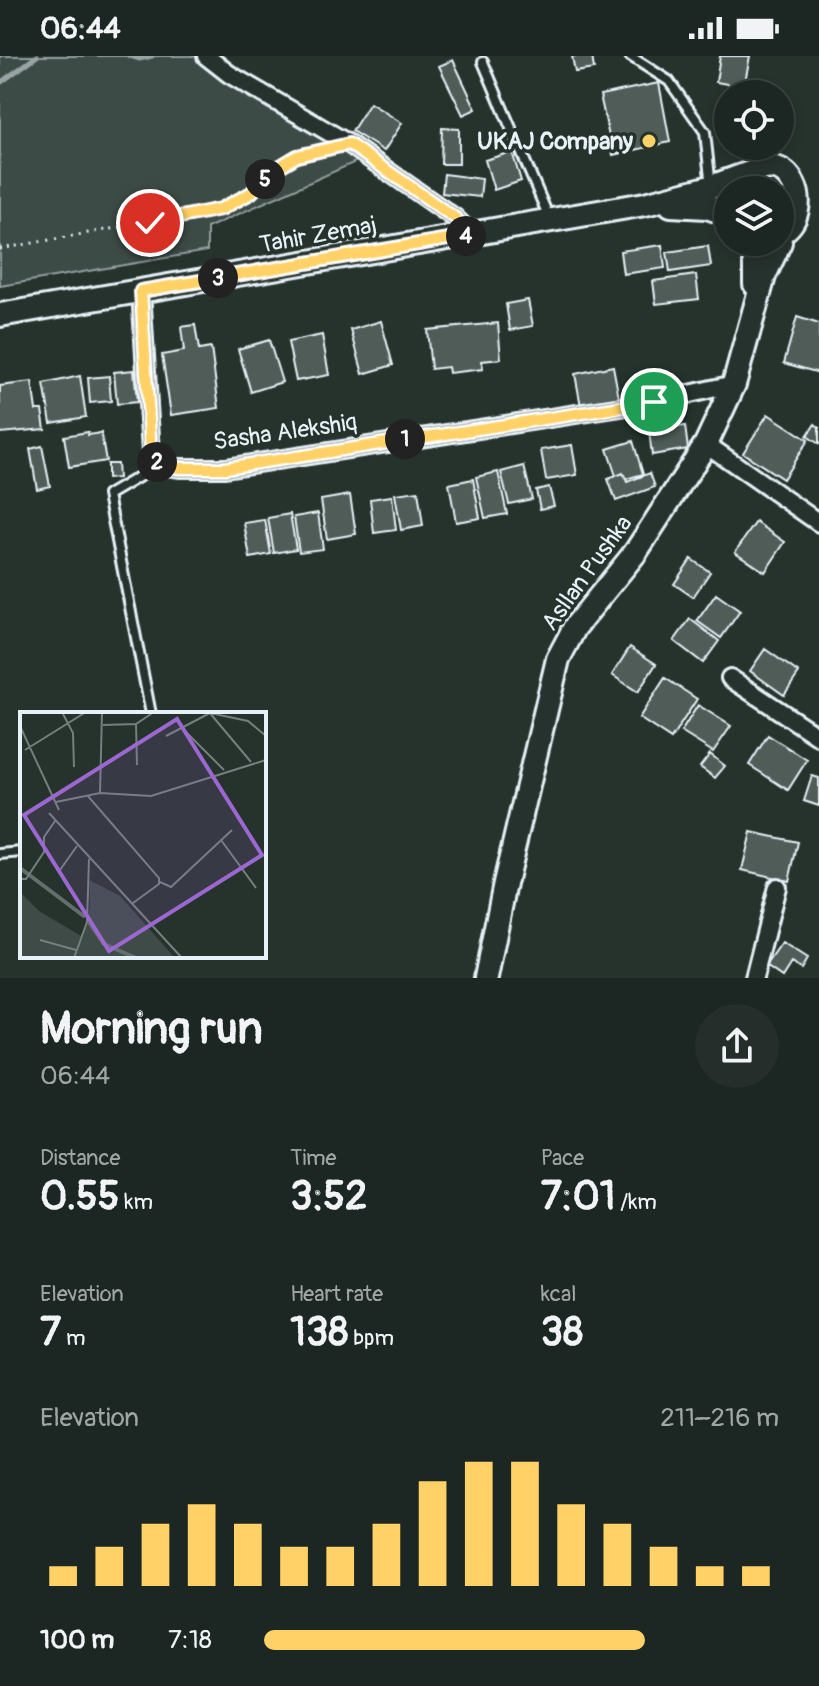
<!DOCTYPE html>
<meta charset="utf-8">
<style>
body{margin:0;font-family:Pangolin,sans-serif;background:#252e2a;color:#f1f3f6;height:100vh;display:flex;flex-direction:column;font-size:30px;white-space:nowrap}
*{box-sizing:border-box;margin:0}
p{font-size:26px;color:#a0a5a5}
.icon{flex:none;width:44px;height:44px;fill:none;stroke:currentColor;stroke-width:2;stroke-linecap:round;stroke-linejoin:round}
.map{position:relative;height:922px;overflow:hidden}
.side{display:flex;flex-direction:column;background:#1c2622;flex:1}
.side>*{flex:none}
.buttons{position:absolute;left:714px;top:24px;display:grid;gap:16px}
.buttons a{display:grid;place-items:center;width:80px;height:80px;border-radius:50%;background:#1c2622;box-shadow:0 4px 12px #0003,0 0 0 2px #3a4340;font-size:40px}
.pin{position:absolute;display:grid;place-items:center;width:68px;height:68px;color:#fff;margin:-34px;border:4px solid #fff;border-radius:50%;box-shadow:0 2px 8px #0007}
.km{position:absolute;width:40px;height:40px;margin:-20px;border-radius:50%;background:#222;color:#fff;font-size:22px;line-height:40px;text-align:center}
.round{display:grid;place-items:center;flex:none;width:84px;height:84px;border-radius:42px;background:#252e2a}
.headline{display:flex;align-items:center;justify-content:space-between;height:136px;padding:0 40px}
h1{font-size:44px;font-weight:800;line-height:60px}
.figures{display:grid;grid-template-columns:repeat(3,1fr);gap:12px;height:136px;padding:8px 40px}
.figures div{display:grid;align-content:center}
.figures b{font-size:40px;font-weight:800}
.figures small{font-size:22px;font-weight:400}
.figures p{font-size:22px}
.chart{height:224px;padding:16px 40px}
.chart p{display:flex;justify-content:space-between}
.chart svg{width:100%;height:144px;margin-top:8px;stroke:#ffd166;stroke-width:6}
ul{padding:0 40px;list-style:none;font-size:26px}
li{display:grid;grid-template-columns:128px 96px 1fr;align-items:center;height:60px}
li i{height:20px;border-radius:10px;background:#ffd166}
.status{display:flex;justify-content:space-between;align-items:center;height:56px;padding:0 40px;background:#1c2622;direction:ltr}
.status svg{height:22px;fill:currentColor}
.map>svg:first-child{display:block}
.green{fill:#3e4b47;stroke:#939ea0;stroke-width:2}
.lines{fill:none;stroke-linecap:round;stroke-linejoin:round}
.stream{stroke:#98a3a5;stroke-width:5}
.building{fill:#505c59;stroke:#e8f1f8;stroke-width:2}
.service-casing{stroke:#e8f1f8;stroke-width:14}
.minor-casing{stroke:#e8f1f8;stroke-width:22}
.secondary-casing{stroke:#e8f1f8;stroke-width:28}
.path{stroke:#e8f1f8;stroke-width:3;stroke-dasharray:2 6;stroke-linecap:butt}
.service{stroke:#26332d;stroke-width:8}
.minor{stroke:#26332d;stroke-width:16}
.secondary{stroke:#26332d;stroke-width:22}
.route-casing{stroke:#fff;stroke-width:16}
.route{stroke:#ffd166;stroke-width:10}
.poi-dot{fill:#ffd166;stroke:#26332d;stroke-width:3}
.labels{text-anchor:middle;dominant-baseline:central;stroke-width:7;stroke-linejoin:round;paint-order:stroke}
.poi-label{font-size:24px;font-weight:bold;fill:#e8f1f8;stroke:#26332d;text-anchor:end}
.street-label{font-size:24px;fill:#e8f1f8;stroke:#26332d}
.inset-river{fill:none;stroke:#636f6d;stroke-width:4}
.inset-road{fill:none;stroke:#747f7e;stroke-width:2}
.view{fill:#9c67d0;fill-opacity:0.15;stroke:#9c67d0;stroke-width:4}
.inset-edge{fill:none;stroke:#e8f1f8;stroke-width:4}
</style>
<div class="status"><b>06:44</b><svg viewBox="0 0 49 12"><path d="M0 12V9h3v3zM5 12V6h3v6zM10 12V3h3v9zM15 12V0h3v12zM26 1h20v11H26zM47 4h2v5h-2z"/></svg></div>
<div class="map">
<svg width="819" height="922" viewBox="0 0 819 922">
<rect width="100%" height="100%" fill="#26332d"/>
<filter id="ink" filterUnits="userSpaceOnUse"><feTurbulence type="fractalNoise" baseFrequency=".0125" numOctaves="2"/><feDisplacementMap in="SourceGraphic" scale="16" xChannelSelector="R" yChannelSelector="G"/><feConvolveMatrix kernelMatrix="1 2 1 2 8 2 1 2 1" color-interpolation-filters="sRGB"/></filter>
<g filter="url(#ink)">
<path class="green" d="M0,0H204L240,37L360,104L207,172V195L0,230Z"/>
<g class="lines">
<path class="stream" d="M130,0L139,3L152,0
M0,27L37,0"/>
</g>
<path class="building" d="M572,0H592L594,13L575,16Z
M720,0H750L744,31L716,26Z
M453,4L476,53L463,59L439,10Z
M659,27L670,86L613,99L600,39Z
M370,47L402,67L384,95L352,75Z
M442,72L459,73V108H441Z
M512,96L521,125L494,134L485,104Z
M444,118L482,123L480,141L442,137Z
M662,189L665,212L623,218L620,195Z
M708,190L711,210L670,216L667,196Z
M696,219L699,243L656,248L653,225Z
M528,244L533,270L510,274L506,248Z
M797,261L819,268V317L784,307Z
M381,265L393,309L363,318L351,274Z
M498,267L501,303L482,305L483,313L449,317L448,311L431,313L427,274Z
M195,269L199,294L211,292L219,352L171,359L162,299L184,295L181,271Z
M322,279L329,319L296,325L288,286Z
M269,284L282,326L251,336L238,293Z
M613,310L619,342L581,350L575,318Z
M134,314L137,346L117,348L114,316Z
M80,320L86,361L51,367L44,328Z
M109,320L111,345L90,347L88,322Z
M32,326L36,354H42L45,373L0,377V330Z
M768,358L808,384L783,423L743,397Z
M815,368L819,371V388L807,380Z
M685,370L688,393L652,399L649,375Z
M88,376V379L101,377L106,405L69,411L64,380Z
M633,385L643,418L626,423L623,417L616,420L607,393Z
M572,389L577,419L546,424L541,394Z
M42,390L50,430L37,433L30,393Z
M107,408H117L118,422L107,423Z
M524,410L532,443L509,448L501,416Z
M498,416L507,458L485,462L476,421Z
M623,417L627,426L650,417L655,431L616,445L608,423Z
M473,423L480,462L456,466L449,428Z
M549,431L554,450L540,453L536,434Z
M418,435L423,470L401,474L395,438Z
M350,439L356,478L327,483L321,444Z
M392,440L396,474L374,477L370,443Z
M318,457L323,493L299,496L294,461Z
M290,458L296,493L274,497L268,462Z
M265,464L271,498L250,502L244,467Z
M756,466L785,486L765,516L735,496Z
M691,503L710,516L693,541L674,528Z
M716,538L740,555L721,582L697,565Z
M690,563L719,585L703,607L674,585Z
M630,591L656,608L638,636L612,619Z
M765,593L799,617L784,639L750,615Z
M665,622L697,643L671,683L639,662Z
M698,649L731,670L713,696L681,676Z
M768,679L807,704L788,734L749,709Z
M710,698L725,710L715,722L700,711Z
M812,720L819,722V750L804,745Z
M751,776L798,786L789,825L742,814Z
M782,887L807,903L801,913L791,907L782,921L766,910Z"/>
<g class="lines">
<g class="service-casing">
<path id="service" d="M630,0L669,25L705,76L711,131
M483,6L550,164
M151,658L108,439L159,409
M0,798L22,796"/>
</g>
<g class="minor-casing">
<path id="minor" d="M206,0L229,18L349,88L455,162L472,179
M141,235L151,397L160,409L179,412H225L654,346L734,328
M706,388L819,467
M730,622L819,681
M754,922L777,831"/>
</g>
<g class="secondary-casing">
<path id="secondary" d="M747,123C787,84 819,155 780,177
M671,149L707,151L728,158
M755,228V186
M0,259L645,148L711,131L758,114
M486,922L505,827L558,603L575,571L635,497L706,388L734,328L764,220L780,186"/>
</g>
<path class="path" d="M0,193L221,153L251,137L272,115L297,100L326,94"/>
<use href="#service" class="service"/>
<use href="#minor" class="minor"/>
<use href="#secondary" class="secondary"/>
</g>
</g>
<g class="lines" filter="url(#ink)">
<g class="route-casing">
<path id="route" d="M150,167L221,153L251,137L272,115L297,100L349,88L455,162L472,179L141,235L151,397L160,409L179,412H225L654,346"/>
</g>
<use href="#route" class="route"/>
</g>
<circle class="poi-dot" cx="649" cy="85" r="8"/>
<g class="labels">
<g class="poi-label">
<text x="633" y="85">UKAJ Company</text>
</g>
<g class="street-label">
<text transform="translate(318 179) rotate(-10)">Tahir Zemaj</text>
<text transform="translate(285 376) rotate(-8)">Sasha Alekshiq</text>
<text transform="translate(587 517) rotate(-54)">Asllan Pushka</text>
</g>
</g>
<g transform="translate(20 656)">
<rect width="246" height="246" fill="#26332d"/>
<path d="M69,168L100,184L155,246H0V180L19,199L63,225L70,195Z" fill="#3e4b47"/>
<path class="inset-river" d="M0,156L65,205M69,210L84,232L116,246"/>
<path class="inset-road" d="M42,0L53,21L54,55M189,0L231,50M190,1L228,9L246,24M116,12L117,53M83,13L116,12L134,0M0,14L39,98M164,18L204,58M146,24L190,1M5,38L66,0M80,81L82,0M67,83L139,166V172L113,191M36,90L80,81L131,84L246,48M29,101L162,246M201,128L236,176M40,158L57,134M0,167H6L24,140V125L35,109M140,170L151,175L212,118M20,228L56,238M54,246L67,210L69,147"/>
<path class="view" d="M157,7L242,143L89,239L4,103Z"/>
<rect width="246" height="246" class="inset-edge"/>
</g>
</svg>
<div class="buttons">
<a><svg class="icon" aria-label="locate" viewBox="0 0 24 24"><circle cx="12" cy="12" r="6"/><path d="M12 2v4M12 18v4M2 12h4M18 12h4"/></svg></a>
<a><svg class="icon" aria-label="layers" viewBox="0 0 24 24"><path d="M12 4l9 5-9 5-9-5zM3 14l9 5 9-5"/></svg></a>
</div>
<div class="pin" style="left:654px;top:346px;background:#1e9e55"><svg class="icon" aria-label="arrive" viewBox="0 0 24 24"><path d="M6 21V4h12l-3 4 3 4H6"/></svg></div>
<div class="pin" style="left:150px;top:167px;background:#d93025"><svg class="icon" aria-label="check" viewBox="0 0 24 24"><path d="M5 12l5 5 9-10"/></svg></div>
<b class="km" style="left:405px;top:383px">1</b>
<b class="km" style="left:157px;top:406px">2</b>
<b class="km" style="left:218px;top:222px">3</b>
<b class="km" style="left:466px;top:180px">4</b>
<b class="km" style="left:265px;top:123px">5</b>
</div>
<section class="side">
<div class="headline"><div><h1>Morning run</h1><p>06:44</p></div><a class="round"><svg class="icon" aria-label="share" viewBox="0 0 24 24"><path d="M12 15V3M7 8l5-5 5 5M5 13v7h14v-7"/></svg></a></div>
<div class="figures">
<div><p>Distance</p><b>0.55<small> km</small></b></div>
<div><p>Time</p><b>3:52</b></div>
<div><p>Pace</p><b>7:01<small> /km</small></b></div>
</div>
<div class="figures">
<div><p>Elevation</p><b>7<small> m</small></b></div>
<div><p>Heart rate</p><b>138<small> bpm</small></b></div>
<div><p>kcal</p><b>38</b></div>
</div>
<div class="chart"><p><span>Elevation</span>211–216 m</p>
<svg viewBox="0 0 160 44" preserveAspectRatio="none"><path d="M5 44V38M15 44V32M25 44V25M35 44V19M45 44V25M55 44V32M65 44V32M75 44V25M85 44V12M95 44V6M105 44V6M115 44V19M125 44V25M135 44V32M145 44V38M155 44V38"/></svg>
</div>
<ul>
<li><b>100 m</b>7:18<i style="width:74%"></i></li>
</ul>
</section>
